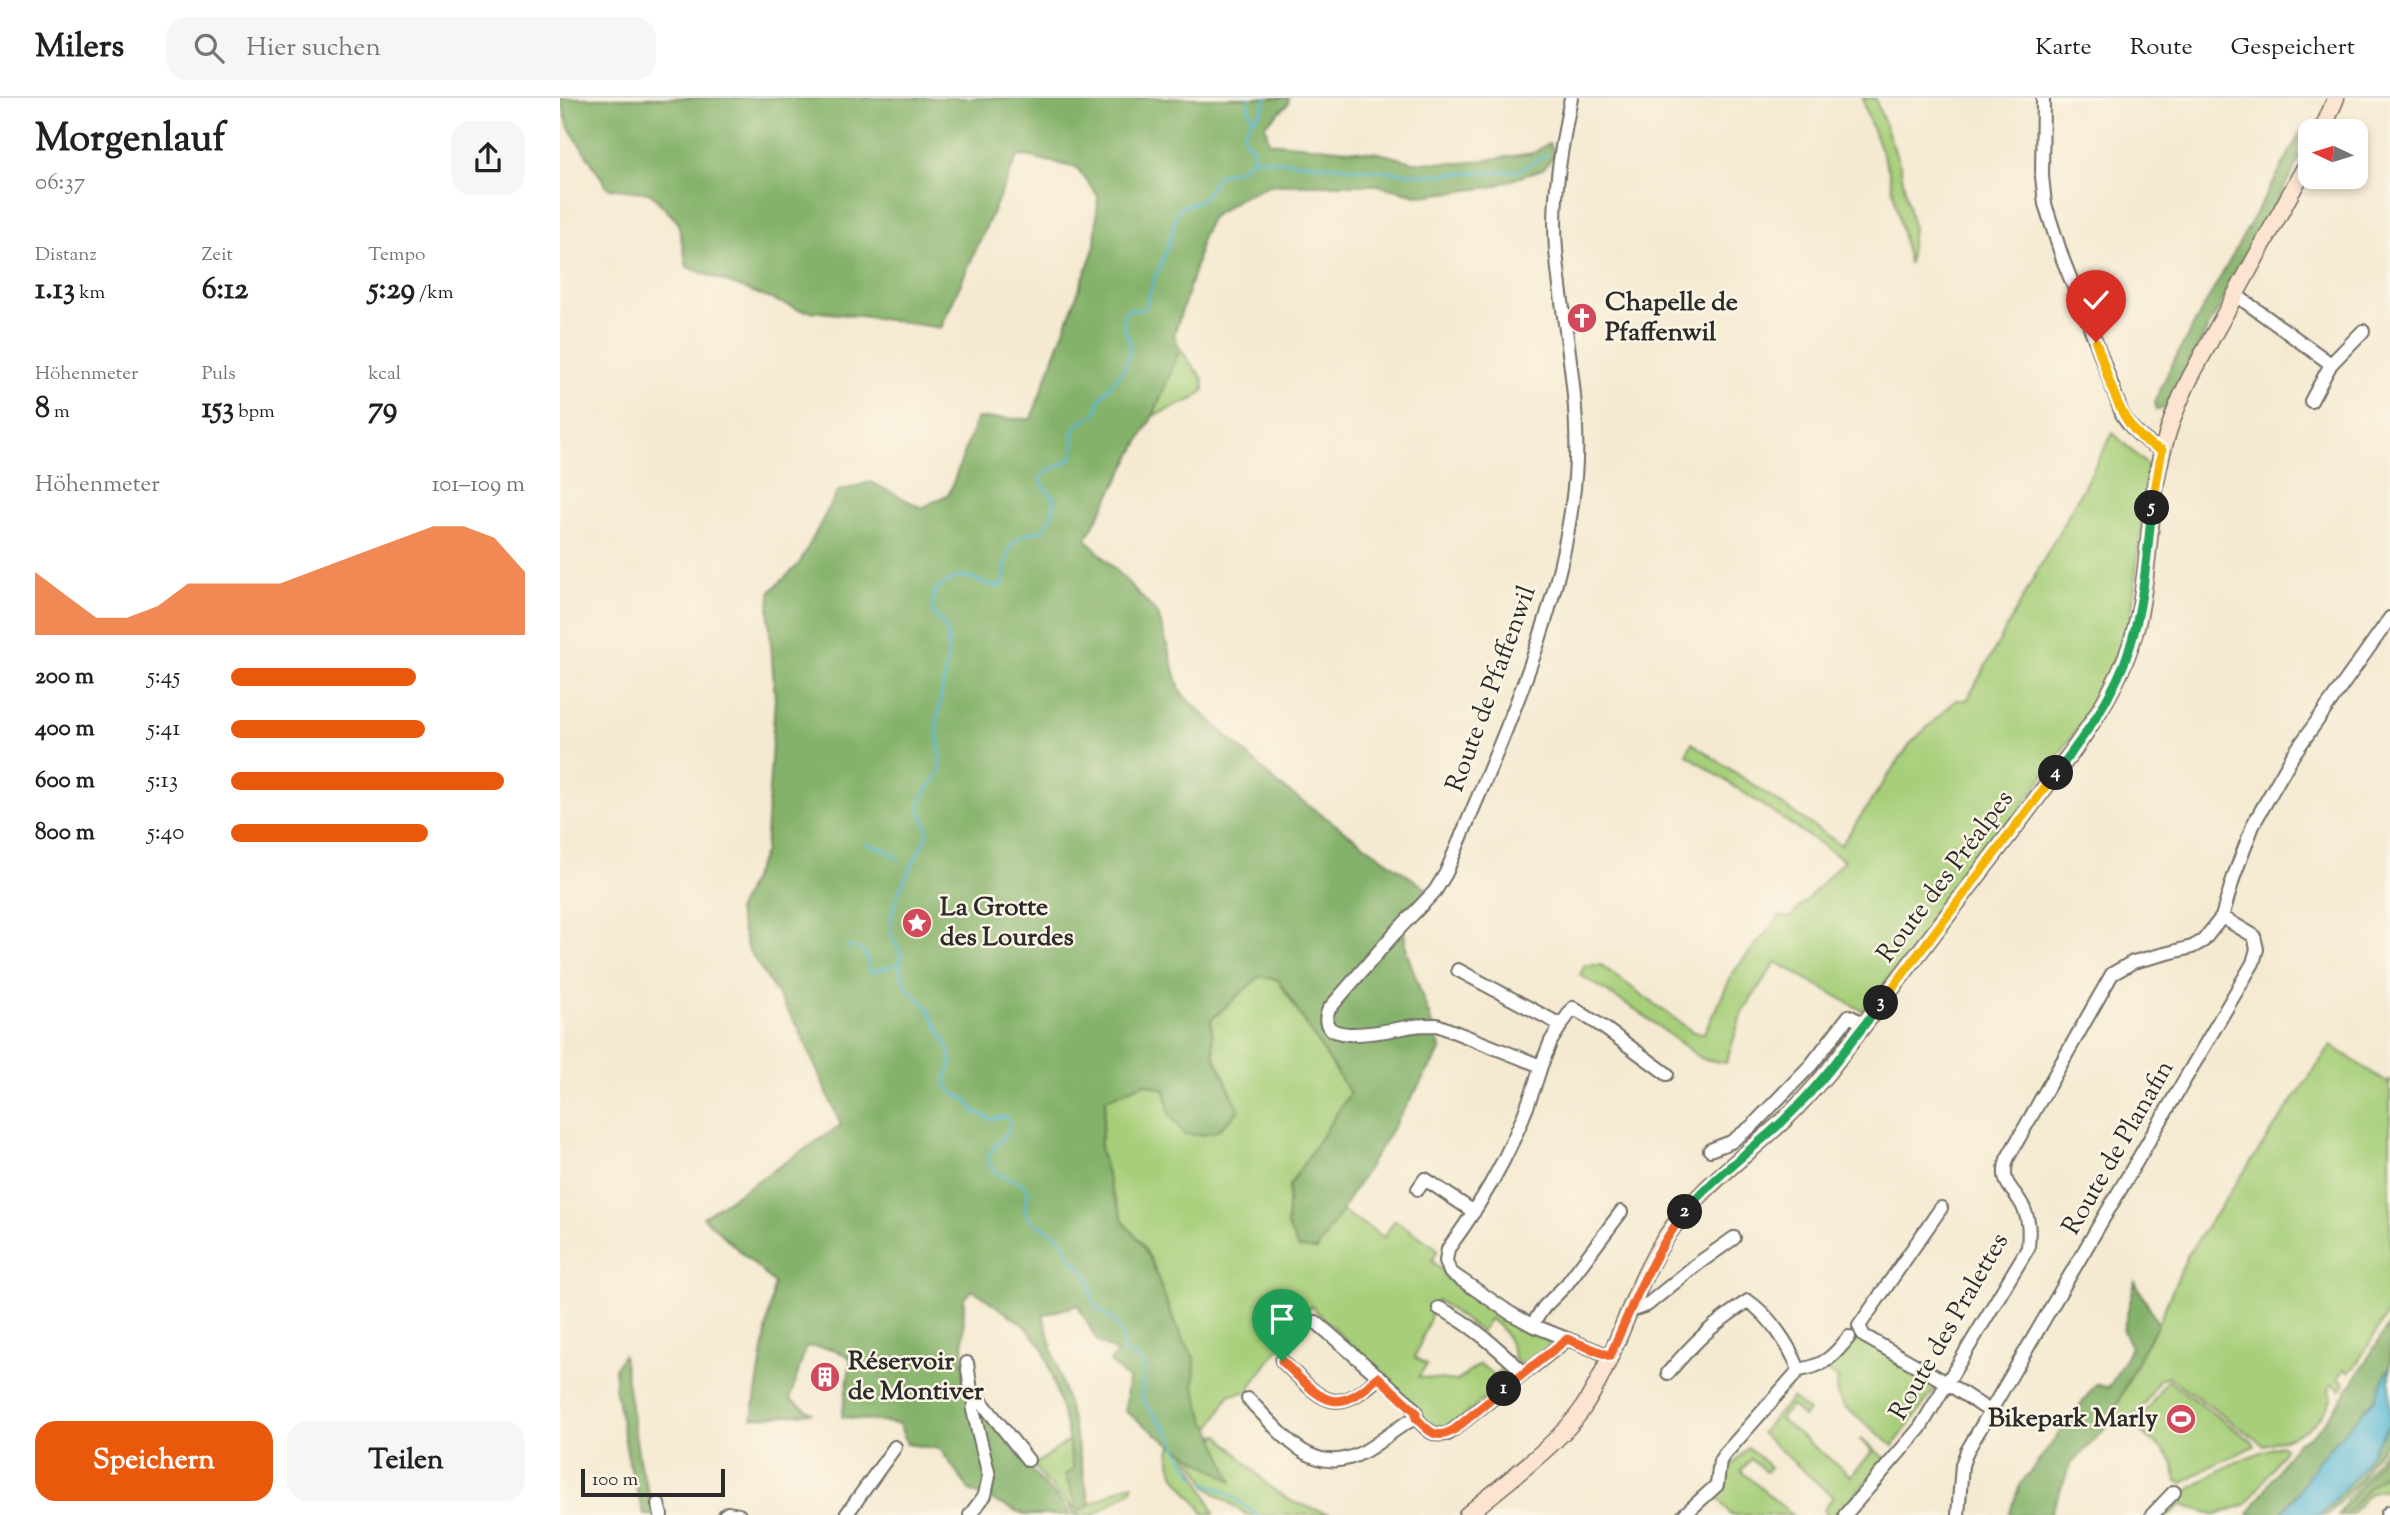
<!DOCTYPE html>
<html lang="de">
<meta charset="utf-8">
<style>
body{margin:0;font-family:"Sorts Mill Goudy",serif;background:#f6f6f6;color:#202124;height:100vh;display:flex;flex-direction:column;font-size:26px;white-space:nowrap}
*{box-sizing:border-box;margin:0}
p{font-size:23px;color:#757577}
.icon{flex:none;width:38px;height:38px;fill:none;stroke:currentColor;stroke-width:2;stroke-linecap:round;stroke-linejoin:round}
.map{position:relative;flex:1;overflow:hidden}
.drawer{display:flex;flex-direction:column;background:#fff;width:560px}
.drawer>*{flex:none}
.needle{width:46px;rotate:274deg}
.tools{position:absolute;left:1738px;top:21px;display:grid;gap:14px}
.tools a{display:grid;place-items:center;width:70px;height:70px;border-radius:14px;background:#fff;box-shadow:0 4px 10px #0003;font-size:35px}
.scale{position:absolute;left:21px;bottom:18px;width:144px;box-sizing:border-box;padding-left:7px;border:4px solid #2b2b2b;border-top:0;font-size:19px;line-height:24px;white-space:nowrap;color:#2b2b2b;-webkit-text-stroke:5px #fcf5e5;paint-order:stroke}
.pin{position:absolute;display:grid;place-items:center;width:60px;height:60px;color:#fff;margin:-72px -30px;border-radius:50% 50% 50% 0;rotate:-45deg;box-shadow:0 0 7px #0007}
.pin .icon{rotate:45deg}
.km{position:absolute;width:35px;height:35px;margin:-18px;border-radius:50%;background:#222;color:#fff;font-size:19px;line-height:35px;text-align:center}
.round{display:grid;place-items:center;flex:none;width:74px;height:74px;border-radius:21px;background:#f6f6f6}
.overview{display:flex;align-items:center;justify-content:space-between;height:119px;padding:0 35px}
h1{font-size:38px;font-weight:800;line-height:52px}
.metrics{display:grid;grid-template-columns:repeat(3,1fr);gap:10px;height:119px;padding:7px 35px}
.metrics div{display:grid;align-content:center}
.metrics b{font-size:30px;font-weight:800}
.metrics small{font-size:19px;font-weight:400}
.metrics p{font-size:19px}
.chart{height:196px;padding:14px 35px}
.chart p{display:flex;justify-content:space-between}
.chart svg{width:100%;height:126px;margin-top:7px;fill:#ea580c;opacity:.7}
.primary-button{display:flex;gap:14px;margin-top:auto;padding:14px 35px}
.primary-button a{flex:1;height:80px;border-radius:21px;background:#ea580c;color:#fff;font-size:28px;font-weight:800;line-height:80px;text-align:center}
.primary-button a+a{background:#f6f6f6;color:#202124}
ul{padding:0 35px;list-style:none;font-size:23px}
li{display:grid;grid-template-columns:112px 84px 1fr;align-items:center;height:52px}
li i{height:18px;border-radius:9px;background:#ea580c}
header{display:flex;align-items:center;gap:42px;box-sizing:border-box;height:98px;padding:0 35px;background:#fff;border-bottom:2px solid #e0e0e0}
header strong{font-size:33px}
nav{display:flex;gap:38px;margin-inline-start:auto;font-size:24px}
.search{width:490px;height:63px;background:#f6f6f6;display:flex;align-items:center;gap:18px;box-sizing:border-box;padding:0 24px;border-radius:21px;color:#757577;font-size:26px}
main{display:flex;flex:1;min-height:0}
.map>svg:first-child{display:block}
.green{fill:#a7cf7a;stroke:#697d52;stroke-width:2}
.forest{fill:#85b26a;stroke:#586e4a;stroke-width:2}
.water{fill:#57b8d5;stroke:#417280;stroke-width:2}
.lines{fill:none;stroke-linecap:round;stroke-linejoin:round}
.stream{stroke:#57b8d5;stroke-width:2.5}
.minor-casing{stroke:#726e65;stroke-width:16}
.tertiary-casing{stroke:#726e65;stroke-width:18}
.secondary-casing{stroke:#726e65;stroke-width:19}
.minor{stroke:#fff;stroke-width:12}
.tertiary{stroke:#fff;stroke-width:14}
.secondary{stroke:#fde4d0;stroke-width:16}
.split-1-casing{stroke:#fff;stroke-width:14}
.split-2-casing{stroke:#fff;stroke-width:14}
.split-3-casing{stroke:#fff;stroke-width:14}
.split-4-casing{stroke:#fff;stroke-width:14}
.split-5-casing{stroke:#fff;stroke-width:14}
.split-6-casing{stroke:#fff;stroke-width:14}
.split-1{stroke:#f0652b;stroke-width:9}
.split-2{stroke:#f0652b;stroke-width:9}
.split-3{stroke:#22a559;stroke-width:9}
.split-4{stroke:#f5b400;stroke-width:9}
.split-5{stroke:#22a559;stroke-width:9}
.split-6{stroke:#f5b400;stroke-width:9}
.labels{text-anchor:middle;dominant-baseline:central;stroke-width:5;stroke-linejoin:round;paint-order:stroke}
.poi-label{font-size:26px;font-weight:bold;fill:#2b2b2b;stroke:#fcf5e5;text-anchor:start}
.street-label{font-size:26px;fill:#2b2b2b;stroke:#fcf5e5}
</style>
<header>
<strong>Milers</strong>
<div class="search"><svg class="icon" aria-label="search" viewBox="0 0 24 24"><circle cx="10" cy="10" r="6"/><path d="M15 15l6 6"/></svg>Hier suchen</div>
<nav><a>Karte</a><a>Route</a><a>Gespeichert</a></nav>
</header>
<main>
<section class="drawer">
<div class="overview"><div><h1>Morgenlauf</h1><p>06:37</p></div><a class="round"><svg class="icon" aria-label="share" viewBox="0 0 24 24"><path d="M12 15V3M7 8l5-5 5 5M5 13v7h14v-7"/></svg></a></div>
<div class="metrics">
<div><p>Distanz</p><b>1.13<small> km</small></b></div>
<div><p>Zeit</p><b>6:12</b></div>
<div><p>Tempo</p><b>5:29<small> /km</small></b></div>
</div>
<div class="metrics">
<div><p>Höhenmeter</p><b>8<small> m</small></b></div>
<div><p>Puls</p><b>153<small> bpm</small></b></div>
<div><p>kcal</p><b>79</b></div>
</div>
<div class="chart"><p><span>Höhenmeter</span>101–109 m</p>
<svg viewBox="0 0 160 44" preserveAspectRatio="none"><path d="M0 44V22L10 30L20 38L30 38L40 34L50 26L60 26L70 26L80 26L90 22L100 18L110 14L120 10L130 6L140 6L150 10L160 22V44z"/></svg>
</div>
<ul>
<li><b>200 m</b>5:45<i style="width:63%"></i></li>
<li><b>400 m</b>5:41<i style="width:66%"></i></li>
<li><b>600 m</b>5:13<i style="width:93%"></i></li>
<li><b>800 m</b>5:40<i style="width:67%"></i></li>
</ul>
<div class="primary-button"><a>Speichern</a><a>Teilen</a></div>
</section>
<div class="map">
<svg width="1830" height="1417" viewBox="0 0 1830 1417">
<rect width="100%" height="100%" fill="#fcf5e5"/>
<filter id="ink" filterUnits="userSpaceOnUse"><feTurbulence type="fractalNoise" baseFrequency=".0143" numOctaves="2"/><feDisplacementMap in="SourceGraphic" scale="14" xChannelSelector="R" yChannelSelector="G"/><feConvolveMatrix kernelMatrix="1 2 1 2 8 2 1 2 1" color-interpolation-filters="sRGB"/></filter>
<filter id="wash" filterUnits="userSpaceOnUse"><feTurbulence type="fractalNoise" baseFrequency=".00686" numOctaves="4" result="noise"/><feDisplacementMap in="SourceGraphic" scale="28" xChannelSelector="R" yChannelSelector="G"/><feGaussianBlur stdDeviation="1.57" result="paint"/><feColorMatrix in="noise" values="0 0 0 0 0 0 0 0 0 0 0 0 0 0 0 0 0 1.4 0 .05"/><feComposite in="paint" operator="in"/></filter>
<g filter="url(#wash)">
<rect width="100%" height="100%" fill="#f5ead1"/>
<path class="green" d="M1303,0H1315L1340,67L1353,130L1349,166L1328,70L1305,12Z
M620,251L643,281L644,292L634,301L593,318Z
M1553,335L1588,368L1570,528L1544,593L1431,752L1303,913L1216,864L1182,915L1166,965L1142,961L1079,914L1020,877L1025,867H1041L1133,934L1144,935L1174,873L1220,818L1230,820L1284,762L1126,656L1132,645L1281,747L1350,646L1396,602H1407Z
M700,878L718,882L790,995L729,1088L757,1152L780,1112L824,1139L835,1122L878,1151L872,1163L883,1173L886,1180L941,1218L989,1242L988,1251L967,1266L961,1267L954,1261C953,1247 942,1227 929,1221L921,1234L877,1202L855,1259L867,1267L858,1279L897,1283L920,1266L935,1278L949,1265L957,1275L884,1333C874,1331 862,1321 859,1312L751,1208L686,1294L669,1297L651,1330L645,1323L634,1288L635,1261L622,1240L609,1210L591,1162L580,1143L565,1126L551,1092L540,1050L546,1001L585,985L605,992L610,1017L679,1011L654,957L650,922Z
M1771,947L1827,985L1830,982V1211L1795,1269L1789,1274L1785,1271L1778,1280L1785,1286L1781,1292L1772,1286L1769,1291L1772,1299C1759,1332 1734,1338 1704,1347L1607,1278L1599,1282L1584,1307L1569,1321H1551L1581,1255L1598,1226L1628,1156Z
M1294,1237L1374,1282L1375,1291L1333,1348L1284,1308L1276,1294L1278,1281L1263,1271Z
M1607,1282L1693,1344L1695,1348L1651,1368L1623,1385L1617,1383C1613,1376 1616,1368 1611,1361C1604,1349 1581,1335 1570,1325L1585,1315Z
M1232,1300L1248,1313L1243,1319L1231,1307L1220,1321L1291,1378L1313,1353L1300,1342L1301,1341L1326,1361L1277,1417H1267L1264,1412L1273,1399L1201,1335Z
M656,1337H659L711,1390L733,1404L773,1417H687L648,1390L629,1355L654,1343Z
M614,1341H618C632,1366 644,1390 654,1416H644C629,1389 599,1377 614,1341Z
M508,1343L513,1371L505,1377L518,1409L514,1410L483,1381L474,1367Z
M1830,1344V1393C1810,1387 1802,1404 1791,1417H1778L1788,1400Z
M1722,1347L1725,1349L1724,1353L1687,1406L1656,1417L1621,1407L1609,1417H1598C1639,1381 1670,1363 1722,1347Z
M1188,1349L1210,1369L1206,1374L1191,1361L1181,1373L1232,1417H1171L1157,1398L1164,1385L1168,1362L1174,1366Z
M573,1386L572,1392L534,1417H519L518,1413L565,1388Z"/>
<path class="forest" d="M0,0H729L728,6L705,27L709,44L819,55L854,64L903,65L973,55L989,45L996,55L983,71L932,89L861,98L817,87H710L680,100L652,119L642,138L636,168L614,237L620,251L593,318L526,441L598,516L621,595L718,686L867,791L842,821L847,854L881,952L757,1152L738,1150L727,1127L729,1088L790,995L718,882L700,878L651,922L654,957L679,1012C660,1033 653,1040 624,1036L610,1017L605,992L585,985L546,1001L540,1050L551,1092L565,1126L580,1143L591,1162L609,1211L622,1240L635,1261L634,1288L645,1323L651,1330L672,1383L603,1341L565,1313L568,1281L550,1264L557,1255L537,1243L518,1207L483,1217L513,1326L530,1407L518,1413L519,1417H514L507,1403L514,1410L517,1409L505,1377L513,1371L506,1328L484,1251L464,1227L413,1192L404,1200L403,1263L413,1322L417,1314L423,1311L480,1383L503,1405L510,1417H466L410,1393L380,1351L347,1346L339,1326L282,1319L291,1261L273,1251L246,1248L230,1301L252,1315L192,1320L214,1185L143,1119L281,1027L239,931L187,849L177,813L205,753L215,600L209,521L210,494L239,466L278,393L311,384L362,410L389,396L417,320L471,321L535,148L538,98L517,70L467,58L457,59L381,230L308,219L240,212L127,169L118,124L90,95L48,90L9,30Z
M1750,30V40C1704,131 1652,219 1606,310L1597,312L1595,304L1611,268L1742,32Z
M1575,1184L1598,1226L1581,1255L1547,1329L1511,1366L1490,1417H1449L1459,1389L1536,1286L1549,1290L1571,1249L1563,1233Z
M1830,1225V1268L1815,1301L1778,1341L1720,1417H1688L1736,1345L1749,1339L1762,1327L1784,1298Z
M63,1257L80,1367L96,1417H84L69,1365L55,1289V1270Z
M1830,1324V1339L1809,1365L1800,1381L1768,1417H1761L1799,1373Z
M1828,1351H1830V1372L1810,1388L1786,1417H1780Z"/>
<path class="water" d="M1830,1268V1324L1800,1373L1761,1417H1720L1736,1398L1760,1360L1815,1301Z"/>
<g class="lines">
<path class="stream" d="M692,22L701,14L706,0
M693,60L864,77L958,73L987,56
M307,746L326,752L339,761
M287,849L295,850
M299,851L305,856L311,874L338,866
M636,1379C623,1366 617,1346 606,1331C599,1322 587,1311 583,1300C579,1289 587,1277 583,1267C579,1258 573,1258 565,1255C561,1248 564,1242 561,1234C557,1221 542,1217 535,1207C529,1199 533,1190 529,1181C525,1171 517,1168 512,1160C508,1154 505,1147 501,1141C487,1125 453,1127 469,1095C462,1078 442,1084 432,1070C419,1053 448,1043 450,1027L448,1020L440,1019L431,1021L414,1013L406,1001L391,994L385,983L391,968L390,953L366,907L350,893L345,885L340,874L341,856L331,836L330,828L337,797L368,735C368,725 360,718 360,709C359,694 377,686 380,672C383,658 377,643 377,629C378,599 395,553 385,527C369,513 371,515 375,493C403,469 407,480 436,489L443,486C450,455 442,439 483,432C491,421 495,413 494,399C460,371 503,372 511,360C518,350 509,338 516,329C522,322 533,321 537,312C539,306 539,302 543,297C553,284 569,269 570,251C571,236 555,223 569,210L579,213L586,209C590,187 601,167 609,146C613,134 613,122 620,109L637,104L645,98L656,80L663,75L679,72L693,60V50L686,43L683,35L692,22L688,7L690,0
M646,1385L667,1395L697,1417"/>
</g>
</g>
<g filter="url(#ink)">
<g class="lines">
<g class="minor-casing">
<path id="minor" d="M1011,0C1001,51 992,100 996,152C1002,222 1019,292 1016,363C1010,500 938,649 886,775L875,793L833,837L769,911C750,953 837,930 854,928C862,927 869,927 877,927L981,968C960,1037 931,1093 888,1151L886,1163L890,1174L950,1215L972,1227L1050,1258
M1483,0L1482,78L1485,106L1503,162L1536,244L1562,316C1572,332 1584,345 1603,352
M1676,197L1771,266
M1751,303L1771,266L1803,233
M898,872L1001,927L991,943L981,968
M1001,927L1013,910L1043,929L1107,976
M1150,1052L1171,1044L1192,1028L1251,967L1289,918L1305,926
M858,1091L865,1081L914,1114
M1381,1110L1299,1228L1304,1238L1387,1285L1431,1314
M879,1210C910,1225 939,1251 964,1275
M1069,1213L1087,1207L1136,1167L1174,1140
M756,1224L848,1304L856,1314V1320
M972,1227L984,1209L1006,1187L1061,1114
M722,1263C760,1299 773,1323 819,1279
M407,1265L411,1293L416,1302L421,1303L468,1362
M1239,1272C1264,1268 1273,1259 1289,1239
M1108,1275C1134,1244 1154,1225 1188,1203C1210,1218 1230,1248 1239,1272L1164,1357L1160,1363L1157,1387L1124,1417
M688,1301C723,1335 752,1383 805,1353C823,1343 837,1328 856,1320C866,1331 872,1339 888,1336L1008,1241
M98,1406L101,1417
M165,1417L168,1415L179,1417
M286,1417L335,1349
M410,1417L425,1397L429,1378L413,1312L416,1302
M1285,1417L1360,1330L1468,1150C1469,1135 1470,1124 1464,1111C1455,1089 1439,1089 1447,1061L1552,876L1573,864L1632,849L1643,843L1662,819L1674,778L1694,725L1733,657L1830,520
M1398,1417L1402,1367L1407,1353L1693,865L1697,851L1694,838L1662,819
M1592,1417L1614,1394"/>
</g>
<g class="tertiary-casing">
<path id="tertiary" d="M1828,1417L1830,1415"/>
</g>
<g class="secondary-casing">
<path id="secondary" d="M1762,33L1776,0
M907,1417C941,1388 996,1348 1021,1313C1058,1258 1071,1191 1108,1136C1139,1090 1185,1059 1225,1021C1241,1006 1254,990 1268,974L1512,654C1540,614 1565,574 1577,526C1588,480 1588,431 1596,384C1602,346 1614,312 1631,278L1750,60"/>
</g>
<use href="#minor" class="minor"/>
<use href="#tertiary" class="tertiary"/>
<use href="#secondary" class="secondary"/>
</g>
</g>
<g class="lines" filter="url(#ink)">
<g class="split-1-casing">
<path id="split-1" d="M722,1263C760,1299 773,1323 818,1279L856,1314V1320C869,1334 877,1343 895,1331L944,1291"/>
</g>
<g class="split-2-casing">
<path id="split-2" d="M944,1291L1007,1241L1050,1258C1072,1208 1091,1158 1125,1114"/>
</g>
<g class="split-3-casing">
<path id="split-3" d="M1125,1114C1153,1079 1191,1053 1224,1022C1261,987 1291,944 1321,905"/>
</g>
<g class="split-4-casing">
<path id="split-4" d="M1321,905L1496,675"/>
</g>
<g class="split-5-casing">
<path id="split-5" d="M1496,675C1526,636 1555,596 1570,549C1584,504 1587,456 1592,410"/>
</g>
<g class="split-6-casing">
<path id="split-6" d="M1536,244C1551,284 1559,335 1602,352L1592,410"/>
</g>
<use href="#split-1" class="split-1"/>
<use href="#split-2" class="split-2"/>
<use href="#split-3" class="split-3"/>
<use href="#split-4" class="split-4"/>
<use href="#split-5" class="split-5"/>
<use href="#split-6" class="split-6"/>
</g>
<defs>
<g id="church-disc" transform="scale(1.575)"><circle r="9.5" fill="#d1495b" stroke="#fcf5e5"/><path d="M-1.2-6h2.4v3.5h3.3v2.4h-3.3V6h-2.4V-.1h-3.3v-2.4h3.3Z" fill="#fff"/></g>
<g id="sight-disc" transform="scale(1.575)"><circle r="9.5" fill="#d1495b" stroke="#fcf5e5"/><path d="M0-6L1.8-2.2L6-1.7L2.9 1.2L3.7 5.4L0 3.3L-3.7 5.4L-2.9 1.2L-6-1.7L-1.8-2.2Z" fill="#fff"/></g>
<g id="building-disc" transform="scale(1.575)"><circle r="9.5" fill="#d1495b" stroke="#fcf5e5"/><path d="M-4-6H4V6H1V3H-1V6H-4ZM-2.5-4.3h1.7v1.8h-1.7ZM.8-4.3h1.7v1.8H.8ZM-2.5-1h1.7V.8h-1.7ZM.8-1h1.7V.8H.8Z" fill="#fff"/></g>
<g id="stadium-disc" transform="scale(1.575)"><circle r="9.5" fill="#d1495b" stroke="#fcf5e5"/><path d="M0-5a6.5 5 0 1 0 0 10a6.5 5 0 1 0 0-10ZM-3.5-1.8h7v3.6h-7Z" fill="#fff"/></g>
</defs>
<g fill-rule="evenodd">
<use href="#church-disc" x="1022" y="220"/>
<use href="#sight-disc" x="357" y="825"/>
<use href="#building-disc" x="265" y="1279"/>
<use href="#stadium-disc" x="1621" y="1321"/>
</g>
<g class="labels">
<g class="poi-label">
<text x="1045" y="205">Chapelle de<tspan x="1045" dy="30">Pfaffenwil</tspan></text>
<text x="380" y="810">La Grotte<tspan x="380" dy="30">des Lourdes</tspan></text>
<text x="288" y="1264">Réservoir<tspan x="288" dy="30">de Montiver</tspan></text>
<text x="1598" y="1321" text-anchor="end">Bikepark Marly</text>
</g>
<g class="street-label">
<text transform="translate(932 591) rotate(-70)">Route de Pfaffenwil</text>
<text transform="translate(1386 779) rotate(-53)">Route des Préalpes</text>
<text transform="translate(1559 1050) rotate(-60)">Route de Planafin</text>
<text transform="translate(1390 1229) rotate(-60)">Route des Pralettes</text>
</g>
</g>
</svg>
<div class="tools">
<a><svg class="needle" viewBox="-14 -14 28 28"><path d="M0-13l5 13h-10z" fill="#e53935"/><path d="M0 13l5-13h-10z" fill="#757577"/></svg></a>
</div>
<div class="scale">100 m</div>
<div class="pin" style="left:722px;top:1263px;background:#1e9e55"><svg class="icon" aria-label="arrive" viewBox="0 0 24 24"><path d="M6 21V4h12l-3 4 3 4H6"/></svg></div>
<div class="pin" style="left:1536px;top:244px;background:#d93025"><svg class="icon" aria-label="check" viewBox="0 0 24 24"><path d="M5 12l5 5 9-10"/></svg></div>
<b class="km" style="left:944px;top:1291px">1</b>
<b class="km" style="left:1125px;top:1114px">2</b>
<b class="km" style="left:1321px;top:905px">3</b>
<b class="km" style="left:1496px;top:675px">4</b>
<b class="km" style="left:1592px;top:410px">5</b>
</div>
</main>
